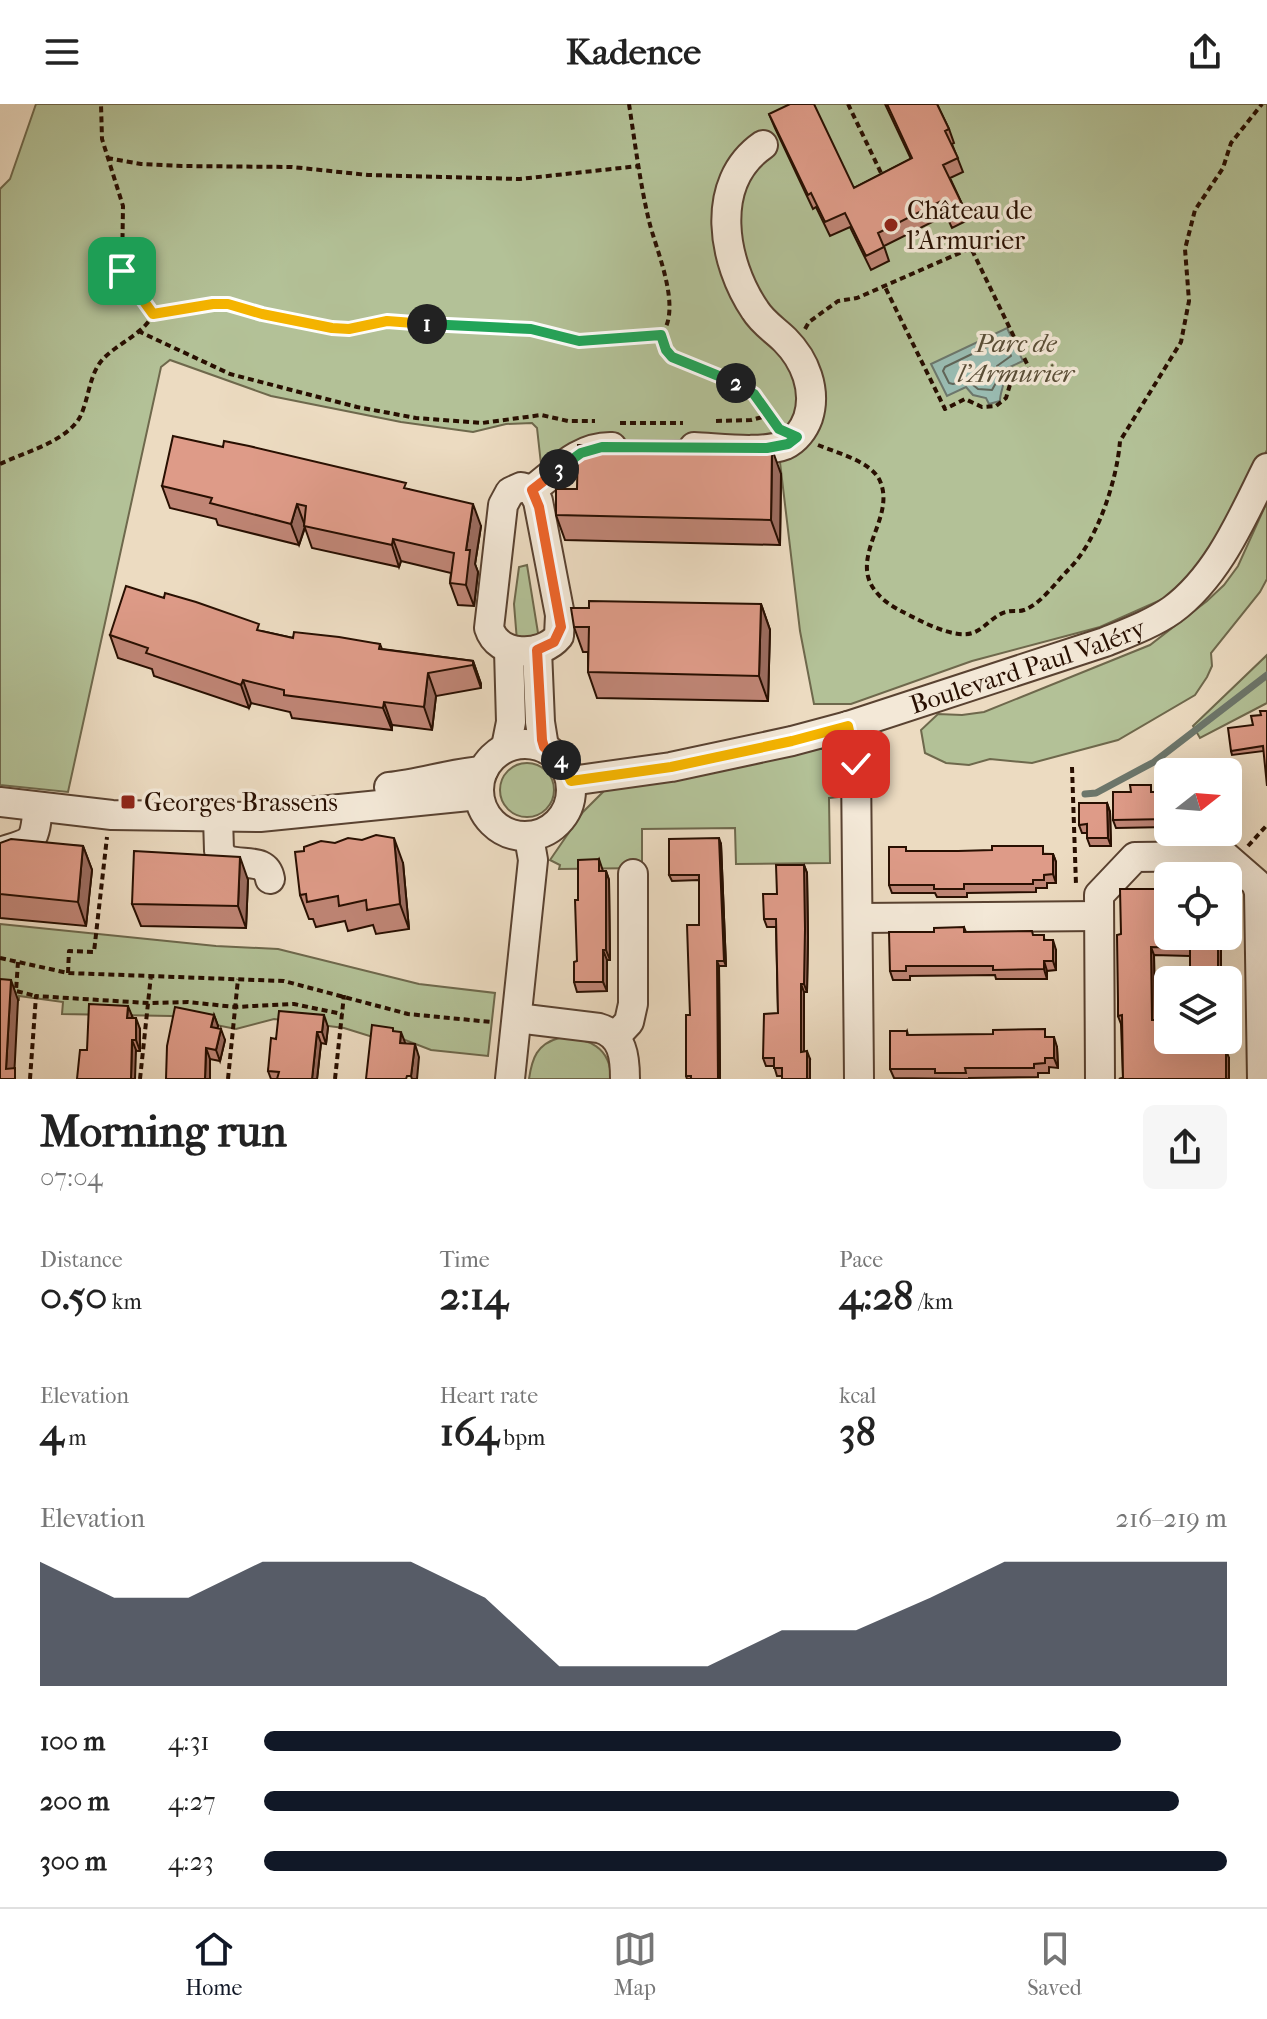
<!DOCTYPE html>
<meta charset="utf-8">
<style>
body{margin:0;font-family:"IM FELL French Canon",serif;background:#f6f6f6;color:#222;height:100vh;display:flex;flex-direction:column;font-size:30px;white-space:nowrap}
*{box-sizing:border-box;margin:0}
p{font-size:26px;color:#767676}
.icon{flex:none;width:44px;height:44px;fill:none;stroke:currentColor;stroke-width:2;stroke-linecap:round;stroke-linejoin:round}
.map{position:relative;height:975px;overflow:hidden}
.panel{display:flex;flex-direction:column;background:#fff;flex:1}
.panel>*{flex:none}
.needle{width:52px;rotate:73deg}
.tools{position:absolute;left:1154px;top:654px;display:grid;gap:16px}
.tools a{display:grid;place-items:center;width:88px;height:88px;border-radius:12px;background:#fff;box-shadow:0 8px 32px #0002;font-size:40px}
.pin{position:absolute;display:grid;place-items:center;width:68px;height:68px;color:#fff;margin:-34px;border-radius:16px;box-shadow:0 4px 12px #0006}
.km{position:absolute;width:40px;height:40px;margin:-20px;border-radius:50%;background:#222;color:#fff;font-size:22px;line-height:40px;text-align:center}
.round{display:grid;place-items:center;flex:none;width:84px;height:84px;border-radius:12px;background:#f6f6f6}
.headline{display:flex;align-items:center;justify-content:space-between;height:136px;padding:0 40px}
h1{font-size:44px;font-weight:800;line-height:60px}
.stats{display:grid;grid-template-columns:repeat(3,1fr);gap:12px;height:136px;padding:8px 40px}
.stats div{display:grid;align-content:center}
.stats b{font-size:40px;font-weight:800}
.stats small{font-size:22px;font-weight:400}
.stats p{font-size:22px}
.chart{height:224px;padding:16px 40px}
.chart p{display:flex;justify-content:space-between}
.chart svg{width:100%;height:144px;margin-top:8px;fill:#111827;opacity:.7}
ul{padding:0 40px;list-style:none;font-size:26px}
li{display:grid;grid-template-columns:128px 96px 1fr;align-items:center;height:60px}
li i{height:20px;border-radius:10px;background:#111827}
header{display:flex;justify-content:space-between;align-items:center;height:104px;padding:0 40px;background:#fff;font-size:36px;font-weight:800}
.tabs{display:flex;justify-content:space-around;align-items:center;height:112px;border-top:2px solid #e0e0e0;background:#fff;font-size:22px;color:#767676}
.tabs a{display:grid;justify-items:center;gap:4px}
.tabs .current{color:#111827}
.map>svg:first-child{display:block}
.green{fill:#b3c197;stroke:#6e684c;stroke-width:2}
.water{fill:#99bbb1;stroke:#6c766b;stroke-width:2}
.lines{fill:none;stroke-linecap:round;stroke-linejoin:round}
.shore{stroke:#606559;stroke-width:2}
.stream{stroke:#6c766b;stroke-width:7}
.minor-casing{stroke:#594231;stroke-width:32}
.path{stroke:#280f01;stroke-width:4;stroke-dasharray:6 4;stroke-linecap:butt}
.minor{stroke:#f3e8d7;stroke-width:28}
.wall{fill:#bf8575;stroke:#280f01;stroke-width:2}
.shaded-wall{fill:#9b6c5f;stroke:#280f01;stroke-width:2}
.building{fill:#de9b88;stroke:#280f01;stroke-width:2}
.split-1-casing{stroke:#fff;stroke-width:16}
.split-2-casing{stroke:#fff;stroke-width:16}
.split-3-casing{stroke:#fff;stroke-width:16}
.split-4-casing{stroke:#fff;stroke-width:16}
.split-5-casing{stroke:#fff;stroke-width:16}
.split-1{stroke:#f5b400;stroke-width:10}
.split-2{stroke:#22a559;stroke-width:10}
.split-3{stroke:#22a559;stroke-width:10}
.split-4{stroke:#f0652b;stroke-width:10}
.split-5{stroke:#f5b400;stroke-width:10}
.poi-dot{fill:#8f2418;stroke:#f3e8d7;stroke-width:3}
.labels{text-anchor:middle;dominant-baseline:central;stroke-width:7;stroke-linejoin:round;paint-order:stroke}
.poi-label{font-size:26px;fill:#280f01;stroke:#f3e8d7;text-anchor:start}
.park-label{font-size:26px;font-style:italic;fill:#594d36;stroke:#f3e8d7}
.street-label{font-size:26px;fill:#280f01;stroke:#f3e8d7}
</style>
<header><svg class="icon" aria-label="menu" viewBox="0 0 24 24"><path d="M4 6h16M4 12h16M4 18h16"/></svg>Kadence<svg class="icon" aria-label="share" viewBox="0 0 24 24"><path d="M12 15V3M7 8l5-5 5 5M5 13v7h14v-7"/></svg></header>
<div class="map">
<svg width="1267" height="975" viewBox="0 0 1267 975">
<rect width="100%" height="100%" fill="#ecdbc1"/>
<filter id="stains"><feTurbulence type="fractalNoise" baseFrequency=".0025" numOctaves="4"/><feColorMatrix values="0 0 0 0 .2 0 0 0 0 .09 0 0 0 0 .02 0 0 0 .5 -.17"/></filter>
<radialGradient id="worn" r=".72"><stop offset=".6" stop-color="#630" stop-opacity="0"/><stop offset="1" stop-color="#630" stop-opacity=".3"/></radialGradient>
<path class="green" d="M36,0H1267V346L1237,407L1194,470L1163,495L1100,523L972,557L851,600H814L800,527L777,333L764,336H591L541,360L537,324L532,319L506,320L473,328L401,318L271,292L170,256L161,263L68,688L0,681V85L10,75Z
M1267,398V475L1260,488L1211,549L1212,562L1207,573L1195,591L1118,636L1032,659L990,655L969,661L946,659L925,649L921,626L938,610L962,611L984,608L1150,541L1207,497L1224,481L1238,462Z
M527,461L539,535L517,537L514,500L519,463Z
M1267,551V599L1200,634L1193,622Z
M812,642C840,648 844,667 847,692L829,694L830,759L736,760L735,724L642,725V764L559,765L560,761L550,756L583,708L604,687Z
M500 686a27 27 0 1 1 54 0a27 27 0 1 1-54 0Z
M0,820L216,842L278,845L419,880L495,889L488,952L431,946L400,934H376L344,924L274,915L236,925L171,912L62,910L63,898L19,892V896H13L14,883L0,882Z
M559,934C588,933 611,943 611,975H529C532,954 537,940 559,934Z"/>
<path class="water" d="M1007,224L1023,257L1003,266C1007,278 1000,286 1000,297L989,300L986,294L973,291L966,283L947,292L931,260Z"/>
<g class="lines">
<path class="shore" d="M1001,236L1005,238L1011,252L997,262V277L992,286L978,285L967,276L953,280L949,279L943,267L945,263Z"/>
<path class="stream" d="M1085,690L1096,689L1154,658L1267,571"/>
<g class="minor-casing">
<g id="minor">
<path d="M694,343C720,344 761,350 785,341C796,336 804,325 808,314C817,286 805,256 785,236C775,226 763,219 755,206C723,159 708,79 763,41"/>
<path d="M521,383L532,386L538,397L560,511L559,532C541,554 498,553 489,524L503,401L510,388Z"/>
<path d="M532,386C557,367 579,342 612,343"/>
<path d="M537,546L540,618L544,643"/>
<path d="M848,622L856,660L859,975"/>
<circle cx="525" cy="686" r="46"/>
<path d="M506,643L511,618L509,546"/>
<path id="s1" d="M571,677L671,663L792,637L848,622L1105,538C1127,529 1152,520 1172,506C1218,472 1242,414 1267,364"/>
<path d="M389,683C421,680 451,669 483,667"/>
<path d="M0,698L112,711L260,713L479,691"/>
<path d="M218,713L219,747L225,755C241,763 266,752 270,775"/>
<path d="M0,748C34,737 34,741 38,703"/>
<path d="M858,814L1098,812"/>
<path d="M517,914L599,924C623,931 625,953 625,975"/>
<path d="M615,933L629,918L633,900V770"/>
<path d="M510,975L533,756L529,733"/>
<path d="M1100,975L1099,791L1135,753L1225,752L1256,779L1259,788L1262,975"/>
</g>
</g>
<path class="path" d="M629,0C635,39 640,79 649,117C656,146 683,205 661,231L666,246L672,253C713,268 753,279 776,319
M848,0L883,73
M107,54L141,60L182,62L292,63L368,71L520,75L639,62
M153,210L213,200H228L262,210L332,224L349,225L387,217H407L462,223L531,225L579,237H603L661,231
M805,225L809,218L838,197L857,194L971,144L1030,266L1012,274L1006,294L996,302L982,303L965,295L945,305L884,181
M138,227L230,270L357,303L416,314L482,319L541,311L568,317H595
M716,317L751,316L770,311
M620,319H683
M818,341C837,349 871,357 880,377C893,407 865,436 867,466C868,485 885,499 901,507C919,516 955,537 975,528C986,523 994,511 1006,508C1011,506 1018,508 1024,506C1041,500 1056,478 1069,465C1097,437 1117,377 1120,337L1181,238L1189,197L1185,145L1195,106L1223,64L1231,39L1262,0
M0,360C25,348 66,338 80,313C89,295 89,270 103,255C118,239 145,229 153,210L122,167L123,102L102,35L101,0
M1072,663L1076,781
M1248,742L1267,721
M0,854L68,869L284,877L408,910L491,918
M18,858L16,887L36,892
M68,869L69,847L94,848L107,733
M30,975L36,892L148,899L188,898L235,903L294,900L342,910
M140,975L151,871
M228,975L238,875
M335,975L344,891"/>
<use href="#minor" class="minor"/>
</g>
<path class="wall" d="M885,0H937L949,25L954,39L952,40L963,68L950,74L963,102L968,116L952,124L946,111L884,142L889,157L871,166L850,123L830,132L816,103L813,105L775,24L769,10L854,84L911,55Z
M781,370L780,441L565,436L556,411L577,385Z
M162,382L408,385L481,422L475,460L478,468L474,502L458,501L450,479L451,469L401,457L399,463L312,444L305,424L299,441L218,421L216,415L170,404Z
M761,500L770,526L768,597L597,594L588,568V548H583L574,523L589,504Z
M261,527L293,534L380,540L382,545L473,557L481,580V584L436,592L432,626L392,621V626L292,614L290,608L251,599L249,604L154,572L152,565L118,554L110,531Z
M1261,611L1264,647L1232,651L1231,647Z
M1228,687H1236L1239,695L1240,722L1228,723Z
M1153,688H1168V723L1116,724L1113,716Z
M1107,699L1110,708L1111,742H1090L1087,734V729H1082L1079,721Z
M0,739L83,742L92,766L86,822L0,814Z
M721,740L726,862H719L720,975H687L686,972L690,911L699,821V776L672,777L669,771Z
M304,747L403,759L409,825L376,830L373,821L348,827L345,817L316,823L313,815H309L300,791Z
M907,747L1053,750L1056,758V779H1047V784H1036V788L967,789V793H937L935,789H892L889,781Z
M599,755L603,767H606L609,776L610,856H607V887L577,888L574,878L577,857L578,796Z
M804,761L807,769L808,833L807,888H804V947L810,955L782,972H777L774,962H766L763,954L778,909L776,823H767L764,815L777,790Z
M248,776L246,824L141,822L132,800Z
M1161,793V824L1221,832L1190,852L1154,851L1155,916L1189,936V947L1229,954V975H1119L1123,974L1121,920L1118,912L1121,830Z
M964,823L966,828L1034,831L1046,836L1056,846V866L1047,867V875H996L995,871L910,872V876H893L890,867Z
M214,911L218,922L217,924L225,936L220,957L210,955L166,975Z
M132,912L140,925V947L87,946Z
M328,923L326,940L321,939L317,975H271L268,967L276,935Z
M907,927L908,931L1048,933L1057,943L1058,964L1049,963V969H1038V973L969,974V975L894,974L890,965Z"/>
<path class="shaded-wall" d="M772,345L781,370L780,441L771,416Z
M297,400L305,422L299,441L291,420Z
M473,400L481,422L475,460L478,468L474,502L466,481V446Z
M393,435L401,457L399,463L392,441Z
M761,500L770,526L768,597L759,572Z
M473,557L481,580V584L473,561Z
M428,569L436,592L432,626L424,603Z
M243,576L251,599L249,604L241,581Z
M384,598L392,621V626L383,604Z
M1236,687L1239,695L1240,722L1237,714Z
M1107,699L1110,708L1111,742L1108,734Z
M394,734L403,759L409,825L400,800Z
M719,734L721,740L726,862L724,857Z
M83,742L92,766L86,822L78,798Z
M1053,750L1056,758V779L1053,770Z
M240,753L248,776L246,824L238,802Z
M804,761L807,769L808,833L807,888L804,880Z
M606,767L609,776L610,856L606,846Z
M1158,785L1161,793V833L1158,824Z
M1218,832H1221V876H1218Z
M1053,836L1056,846V866L1053,857Z
M1151,843L1154,851L1155,924L1152,916Z
M603,846L607,856V887L603,878Z
M717,857L719,862L720,975H718Z
M1044,857L1047,867V875L1044,865Z
M11,876L18,896L14,975L6,965Z
M801,880L804,888V956L801,948Z
M128,902L132,912L131,925L127,914Z
M214,911L218,922L215,934L211,923Z
M324,911L328,923L326,940L322,928Z
M136,914L140,925V947L136,936Z
M221,925L225,936L220,957L216,946Z
M317,928L321,939L317,975H312Z
M401,928L406,941L400,939Z
M1054,933L1057,943L1058,964L1054,954Z
M132,936L136,946L135,975H131Z
M1186,936H1189V955L1186,947Z
M415,940L419,953L417,975H412L411,972Z
M206,944L210,955V975H205Z
M1226,946L1229,954V975H1226Z
M807,947L810,955V975H807Z"/>
<path class="building" d="M790,0H814L854,84L912,54L887,0H937L949,25L945,27L958,54L943,61L963,102L947,110L941,97L878,129L884,143L866,152L845,109L825,118L811,89L808,91L769,10Z
M173,332L223,343L224,337L249,342L406,379L404,384L473,400L466,446H470L466,481L450,479L454,449L393,435L392,441L304,422L306,402L297,400L291,420L210,399L212,394L162,382Z
M578,341L772,345L771,416L556,411V385H577Z
M126,482L164,494L165,489L196,498L259,520L257,526L293,534L294,528L339,533L380,540L379,545L473,557V561L428,569L424,603L384,598L383,604L284,591V586L243,576L241,581L146,549L148,544L110,531Z
M589,497L761,500L759,572L588,568L589,523H574L571,504H589Z
M1260,607H1267V682L1263,642L1231,647L1228,624L1253,621L1251,612L1261,611Z
M1130,681H1151V688H1168V715L1113,716V688H1131Z
M1228,687H1236L1237,714H1228Z
M1079,699H1107L1108,734H1087V720L1079,721Z
M376,731L394,734L400,800L367,806L366,796L339,802L338,792L307,798L306,790L300,791L295,748L304,747V743L321,737L335,739L348,734L362,736Z
M719,734L724,857H717L718,975H691V972H686V911H690L687,821H699V771H669V735Z
M11,735L83,742L78,798L0,790V739Z
M992,742H1043V750H1053V770L1044,771V776H1033V780H964V785H934V781H889V743H906V747H958L992,746Z
M134,747L240,753L238,802L132,800Z
M599,755V767H606V846H603V878H574V858L577,857L575,796H578V756Z
M776,761H804L805,825L804,880H801V948L807,947V975H782V964H774V954H763L764,910L778,909L776,815H764L763,790H777Z
M1120,785H1158V824H1168V832H1218V876H1190V844L1151,843L1152,916H1168V936H1186V947L1226,946V975H1119L1123,974L1122,911L1118,912V897L1117,831L1121,830Z
M964,823V828L1032,827L1033,831H1044V836H1053V857H1044V865L993,866V862H906V867H890L889,828H934V824Z
M0,875L11,876L6,965L15,964V975H0Z
M89,900L128,902L127,914H136V936H132L131,975H77L80,946H87Z
M175,903L214,911L211,923L221,925L216,946L206,944L205,975H166L167,942Z
M279,907L324,911L322,928H317L312,975H277L279,968L268,967L271,934L276,935Z
M372,921L393,924V927L401,928L400,939L415,940L411,972H407L406,975H366Z
M1045,925V933H1054V954H1045V959L1034,960V964H965L966,969H935V965H890V927H907V931L993,930V926Z"/>
<g class="lines">
<g class="split-1-casing">
<path id="split-1" d="M122,167L153,210L213,200H228L262,210L332,224L349,225L387,217L427,220"/>
</g>
<g class="split-2-casing">
<path id="split-2" d="M427,220L531,225L579,237L661,231L666,246L672,253L736,279"/>
</g>
<g class="split-3-casing">
<path id="split-3" d="M559,365L581,349L602,343L767,344L788,340L797,333L779,325L754,290L736,279"/>
</g>
<g class="split-4-casing">
<path id="split-4" d="M559,365L532,386L539,403L561,523L554,538L537,546L542,636L544,643L561,656"/>
</g>
<g class="split-5-casing">
<path id="split-5" d="M561,656L571,677L671,663L792,637L848,622L856,660"/>
</g>
<use href="#split-1" class="split-1"/>
<use href="#split-2" class="split-2"/>
<use href="#split-3" class="split-3"/>
<use href="#split-4" class="split-4"/>
<use href="#split-5" class="split-5"/>
</g>
<g class="poi-dot">
<circle cx="891" cy="121" r="8"/>
<rect x="120" y="690" width="16" height="16" rx="4"/>
</g>
<g class="labels">
<g class="poi-label">
<text x="907" y="106">Château de<tspan x="907" dy="30">l'Armurier</tspan></text>
<text x="144" y="698">Georges Brassens</text>
</g>
<g class="park-label">
<text x="1016" y="239">Parc de<tspan x="1016" dy="30">l'Armurier</tspan></text>
</g>
<g class="street-label">
<text stroke="none"><textPath href="#s1" startOffset="472">Boulevard Paul Valéry</textPath></text>
</g>
</g>
<rect width="100%" height="100%" filter="url(#stains)"/>
<rect width="100%" height="100%" fill="url(#worn)"/>
</svg>
<div class="tools">
<a><svg class="needle" viewBox="-14 -14 28 28"><path d="M0-13l5 13h-10z" fill="#e53935"/><path d="M0 13l5-13h-10z" fill="#767676"/></svg></a>
<a><svg class="icon" aria-label="locate" viewBox="0 0 24 24"><circle cx="12" cy="12" r="6"/><path d="M12 2v4M12 18v4M2 12h4M18 12h4"/></svg></a>
<a><svg class="icon" aria-label="layers" viewBox="0 0 24 24"><path d="M12 4l9 5-9 5-9-5zM3 14l9 5 9-5"/></svg></a>
</div>
<div class="pin" style="left:122px;top:167px;background:#1e9e55"><svg class="icon" aria-label="arrive" viewBox="0 0 24 24"><path d="M6 21V4h12l-3 4 3 4H6"/></svg></div>
<div class="pin" style="left:856px;top:660px;background:#d93025"><svg class="icon" aria-label="check" viewBox="0 0 24 24"><path d="M5 12l5 5 9-10"/></svg></div>
<b class="km" style="left:427px;top:220px">1</b>
<b class="km" style="left:736px;top:279px">2</b>
<b class="km" style="left:559px;top:365px">3</b>
<b class="km" style="left:561px;top:656px">4</b>
</div>
<section class="panel">
<div class="headline"><div><h1>Morning run</h1><p>07:04</p></div><a class="round"><svg class="icon" aria-label="share" viewBox="0 0 24 24"><path d="M12 15V3M7 8l5-5 5 5M5 13v7h14v-7"/></svg></a></div>
<div class="stats">
<div><p>Distance</p><b>0.50<small> km</small></b></div>
<div><p>Time</p><b>2:14</b></div>
<div><p>Pace</p><b>4:28<small> /km</small></b></div>
</div>
<div class="stats">
<div><p>Elevation</p><b>4<small> m</small></b></div>
<div><p>Heart rate</p><b>164<small> bpm</small></b></div>
<div><p>kcal</p><b>38</b></div>
</div>
<div class="chart"><p><span>Elevation</span>216–219 m</p>
<svg viewBox="0 0 160 44" preserveAspectRatio="none"><path d="M0 44V6L10 17L20 17L30 6L40 6L50 6L60 17L70 38L80 38L90 38L100 27L110 27L120 17L130 6L140 6L150 6L160 6V44z"/></svg>
</div>
<ul>
<li><b>100 m</b>4:31<i style="width:89%"></i></li>
<li><b>200 m</b>4:27<i style="width:95%"></i></li>
<li><b>300 m</b>4:23<i style="width:100%"></i></li>
</ul>
</section>
<nav class="tabs">
<a class="current"><svg class="icon" aria-label="home" viewBox="0 0 24 24"><path d="M3 11l9-7 9 7M6 9v11h12V9"/></svg>Home</a>
<a><svg class="icon" aria-label="map" viewBox="0 0 24 24"><path d="M3 6l6-2 6 2 6-2v14l-6 2-6-2-6 2zM9 4v14M15 6v14"/></svg>Map</a>
<a><svg class="icon" aria-label="saved" viewBox="0 0 24 24"><path d="M7 4h10v16l-5-4-5 4z"/></svg>Saved</a>
</nav>
